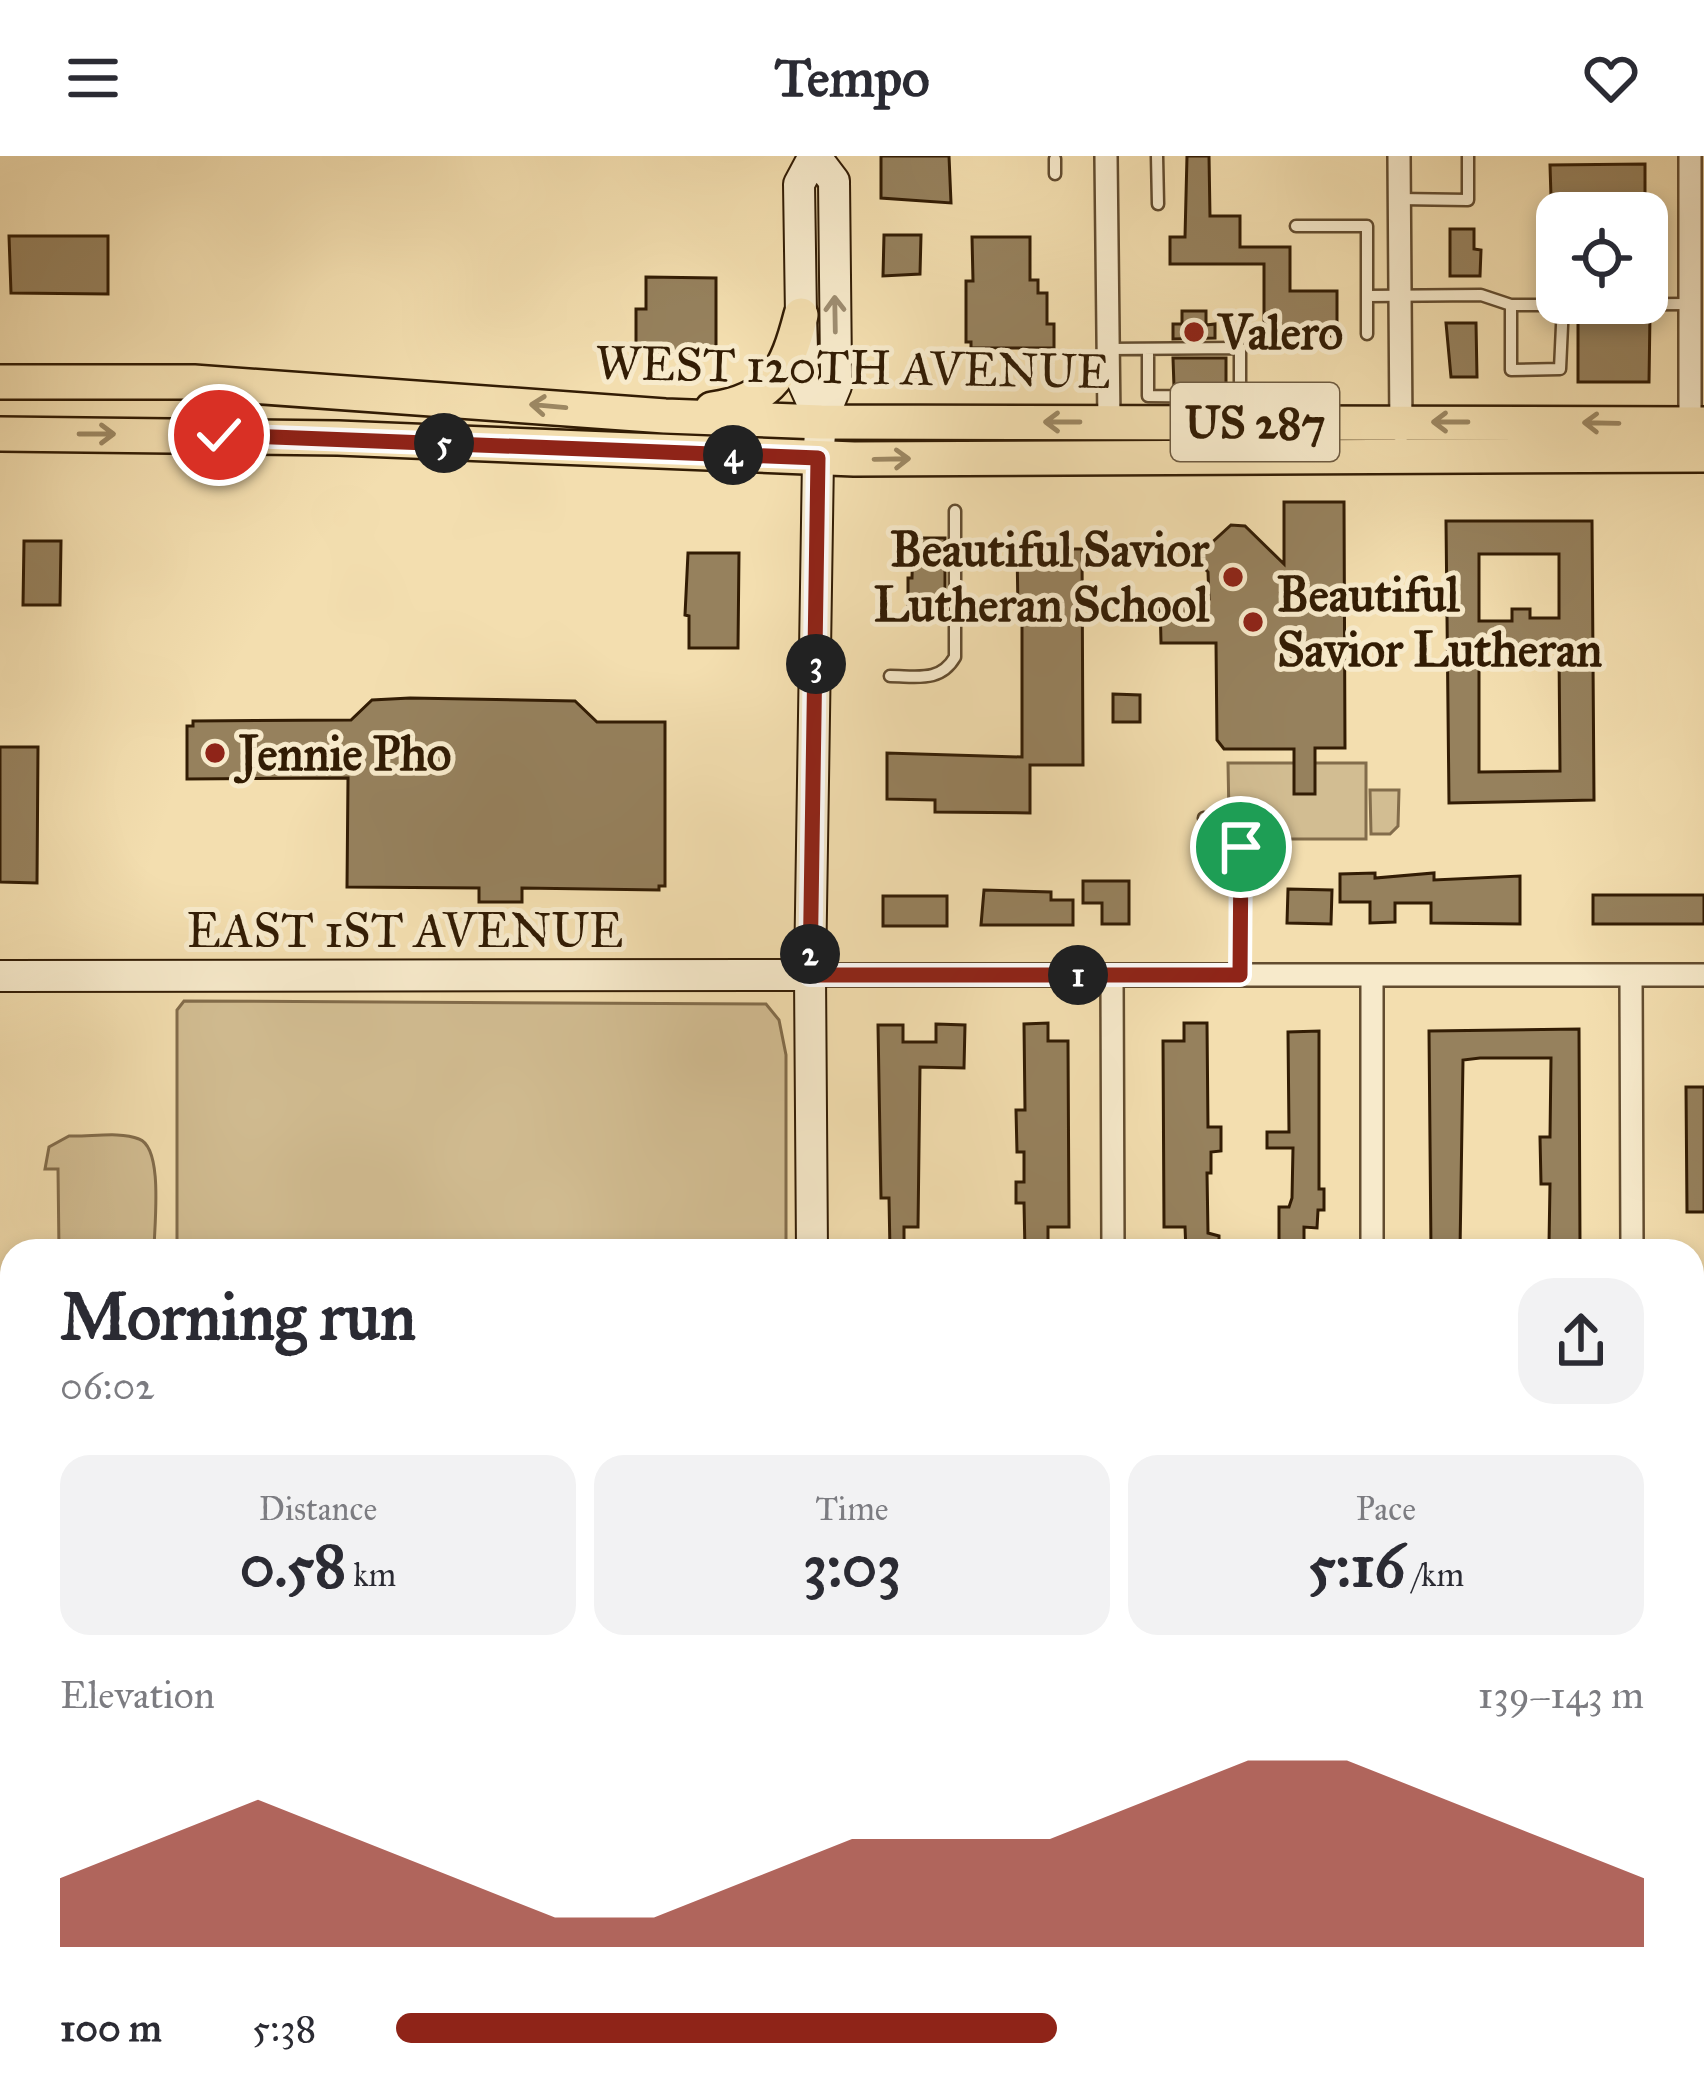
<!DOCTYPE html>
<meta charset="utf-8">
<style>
body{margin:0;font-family:"IM FELL Great Primer",serif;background:#f2f2f3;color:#2b2b33;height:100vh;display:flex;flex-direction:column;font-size:45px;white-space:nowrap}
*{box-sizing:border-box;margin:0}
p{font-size:39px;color:#7c7c81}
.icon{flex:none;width:66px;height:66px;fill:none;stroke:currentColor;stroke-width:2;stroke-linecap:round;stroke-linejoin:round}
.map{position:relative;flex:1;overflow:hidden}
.drawer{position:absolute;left:0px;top:1083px;width:1704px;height:858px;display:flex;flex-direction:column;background:#fff;border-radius:36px 36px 0 0;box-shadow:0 6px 18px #0003}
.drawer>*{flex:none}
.buttons{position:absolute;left:1536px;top:36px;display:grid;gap:24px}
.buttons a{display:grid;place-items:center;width:132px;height:132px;border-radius:24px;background:#fff;box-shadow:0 6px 18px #0003;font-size:60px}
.pin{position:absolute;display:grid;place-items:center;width:102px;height:102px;color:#fff;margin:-51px;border:6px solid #fff;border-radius:50%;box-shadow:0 3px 12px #0007}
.km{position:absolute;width:60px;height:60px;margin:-30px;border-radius:50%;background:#222;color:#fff;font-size:33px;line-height:60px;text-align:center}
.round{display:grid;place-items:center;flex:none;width:126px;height:126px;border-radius:36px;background:#f2f2f3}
.overview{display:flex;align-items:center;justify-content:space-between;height:204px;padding:0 60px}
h1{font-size:66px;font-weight:700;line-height:90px}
.metrics{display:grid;grid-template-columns:repeat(3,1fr);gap:18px;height:204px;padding:12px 60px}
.metrics div{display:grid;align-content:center;border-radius:30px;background:#f2f2f3;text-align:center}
.metrics b{font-size:60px;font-weight:700}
.metrics small{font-size:33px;font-weight:400}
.metrics p{font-size:33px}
.chart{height:336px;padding:24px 60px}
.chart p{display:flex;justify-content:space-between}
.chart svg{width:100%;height:216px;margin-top:12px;fill:#8f2418;opacity:.7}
ul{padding:0 60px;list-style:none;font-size:39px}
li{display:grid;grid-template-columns:192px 144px 1fr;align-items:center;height:90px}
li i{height:30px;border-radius:15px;background:#8f2418}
header{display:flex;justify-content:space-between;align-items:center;height:156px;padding:0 60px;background:#fff;font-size:54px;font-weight:700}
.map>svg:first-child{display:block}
.green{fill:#d2bd92;stroke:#826c4b;stroke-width:3}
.water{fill:#b19c75;stroke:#7e6948;stroke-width:3}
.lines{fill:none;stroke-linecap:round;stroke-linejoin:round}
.stream{stroke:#7e6948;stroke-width:6}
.building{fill:#96815d;stroke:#321c04;stroke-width:3;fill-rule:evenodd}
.lane-casing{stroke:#624c2f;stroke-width:15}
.street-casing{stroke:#624c2f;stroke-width:26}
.secondary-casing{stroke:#321c04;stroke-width:34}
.primary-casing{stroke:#321c04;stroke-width:38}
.lane{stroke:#f7eacb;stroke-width:10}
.street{stroke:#f7eacb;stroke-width:21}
.secondary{stroke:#f7eacb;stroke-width:30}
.primary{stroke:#f3deaf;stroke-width:33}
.oneway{stroke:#9e8d71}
.oneway2{stroke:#9c8762}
.route-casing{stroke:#fff;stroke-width:24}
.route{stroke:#8f2418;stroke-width:15}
.poi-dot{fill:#8f2418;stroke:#f7eacb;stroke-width:4.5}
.labels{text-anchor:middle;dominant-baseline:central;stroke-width:10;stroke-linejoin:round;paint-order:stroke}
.shield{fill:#f7eacb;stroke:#6d5a40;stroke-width:3}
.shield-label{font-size:45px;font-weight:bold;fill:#321c04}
.poi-label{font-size:48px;font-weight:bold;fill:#321c04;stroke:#f7eacb;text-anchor:start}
.street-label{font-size:48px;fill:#321c04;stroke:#f7eacb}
</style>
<header><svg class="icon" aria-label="menu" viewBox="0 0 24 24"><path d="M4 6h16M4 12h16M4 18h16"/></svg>Tempo<svg class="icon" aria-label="heart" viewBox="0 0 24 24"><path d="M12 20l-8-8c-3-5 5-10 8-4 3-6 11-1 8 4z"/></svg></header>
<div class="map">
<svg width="1704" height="1941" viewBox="0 0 1704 1941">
<rect width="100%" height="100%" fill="#f3deaf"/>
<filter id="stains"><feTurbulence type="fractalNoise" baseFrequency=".00167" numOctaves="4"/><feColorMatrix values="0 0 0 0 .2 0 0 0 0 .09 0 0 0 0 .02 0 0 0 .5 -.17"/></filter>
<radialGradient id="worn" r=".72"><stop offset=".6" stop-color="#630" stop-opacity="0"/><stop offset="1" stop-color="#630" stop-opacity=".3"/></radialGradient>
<path class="green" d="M1228,607H1366V683H1249L1246,674L1229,661Z
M1370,634H1399L1398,670L1390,678H1371Z
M184,845L766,848L779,864L786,899V1095H177V854Z
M69,980C90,981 120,975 139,983C164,992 154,1071 154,1095H59L58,1013H45L49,991Z
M0,1457L10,1463L12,1460V1838L0,1837Z
M311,1929H790V1941H331Z"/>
<path class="water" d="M0,1490L12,1494V1582L0,1598Z"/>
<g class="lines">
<path class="stream" d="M492,1929L502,1941"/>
</g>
<path class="building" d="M881,0H949L951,47L881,42Z
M1187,0H1209L1210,60H1240V91H1290V135H1337V180H1264V108H1170V81H1185Z
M1645,8V40L1551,41L1550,9Z
M1450,73H1474V93L1481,94L1480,120H1450Z
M884,79H921L920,118L883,120Z
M9,80H108V138L11,137Z
M972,81H1030V124H1038V137H1047V168H1054V192H971V186H966V125H973Z
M646,121L716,122V199H657V188H636V153H646Z
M1182,155H1206V169L1215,168V182L1173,183V168H1182Z
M1578,158H1650L1649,226H1578Z
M1446,167H1476L1477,221H1451Z
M1173,202H1226V231H1174Z
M1284,346H1344L1345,592H1315V638H1294V593H1224L1217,584L1216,487H1161L1160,444L1209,443L1208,416L1195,402L1231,369L1245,370L1284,408Z
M1446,365H1592L1594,644L1449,647ZM1479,398H1559V462H1530V453H1512V465H1479ZM1479,494H1559L1560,615L1479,616Z
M913,382H945V463H908V422H912Z
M24,385H61L60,449H23Z
M1017,393H1082L1083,609H1030V657L935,656V644L887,643V597L1022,601V454H1018Z
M688,397H739L738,492H689V460L685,459Z
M1113,538L1140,539V566H1113Z
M410,542L575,545L597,566H665V730H659V734L522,732V746H479V732L347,731L348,622L187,623V570H193V565L351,564L372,544Z
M0,591H38L37,727L0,726Z
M1375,717V722L1434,717V724L1520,720V768L1431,767V747H1395V766L1370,767V746H1340V718Z
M1083,725H1129V768H1102V747H1083Z
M1288,733L1332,734L1331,768L1287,767Z
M984,734L1051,736V744H1073V769H981Z
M1593,739H1704V768H1593Z
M883,740H947V770H883Z
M1048,867V885H1068L1069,1071H1048V1095H1025L1024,1047H1016V1026H1024V996H1017L1016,954H1025L1024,868Z
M1184,867H1207L1208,971H1221V995L1211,996V1017H1207L1208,1077L1219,1080V1095H1186L1185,1071H1164L1163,885H1184Z
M936,868L965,869L964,912L920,911L918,1071H904V1095H890L889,1042H881L878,869H903V886H936Z
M1579,873L1580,1089L1549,1088L1550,1028H1541L1540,981H1550L1551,902H1480L1463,904L1460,1095H1431L1429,875Z
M1319,875V1033H1324V1054H1318L1317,1072L1304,1071V1095H1279V1051H1289L1292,1042L1293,992H1267V976H1289L1288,876Z
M1686,931H1704V1056H1687Z"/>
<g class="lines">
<g class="lane-casing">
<path id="lane" d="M1157,0L1158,48
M1055,3V18
M1399,43L1468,44V0
M1296,70H1367V140
M1511,149V214L1560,213L1563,148
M1367,178V140L1481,139L1511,149L1689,148
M1108,193L1240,192V241L1148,240V193
M890,520C916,520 940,527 955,501V355
M1204,662L1241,691L1240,819
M980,1929V1941"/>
</g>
<g class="street-casing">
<path id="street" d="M1106,0L1109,266
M1399,0L1401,275
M1690,275V0
M810,819H1704
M1112,819L1113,1095
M1372,819V1095
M1631,819L1632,1095
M0,1240L12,1228
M1692,1585H1704
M1692,1826L1704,1847
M0,1852L12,1853
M277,1929L298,1941
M1169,1929L1173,1941
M1452,1929L1459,1941"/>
</g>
<g class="secondary-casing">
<path id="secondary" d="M814,0L799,28L801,159L803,226L821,266
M0,820L810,819
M812,1095L810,819L818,302L821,266L836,230V216L834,25L815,0
M812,1929L813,1941"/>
</g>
<g class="primary-casing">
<path id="primary" d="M0,226H194L665,260L821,266L1704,268
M712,253C773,245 787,213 801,159
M0,278L338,282L854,303L1704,299"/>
</g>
<use href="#lane" class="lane"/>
<use href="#street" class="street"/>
<use href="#secondary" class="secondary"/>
<use href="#primary" class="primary"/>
</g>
<defs><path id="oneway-shaft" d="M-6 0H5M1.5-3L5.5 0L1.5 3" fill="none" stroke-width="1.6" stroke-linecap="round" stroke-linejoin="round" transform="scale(3)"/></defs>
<use class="oneway" href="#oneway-shaft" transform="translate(835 158) rotate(-91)"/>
<g class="oneway2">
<use href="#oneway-shaft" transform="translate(548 250) rotate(-175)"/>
<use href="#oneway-shaft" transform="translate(1062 266) rotate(180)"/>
<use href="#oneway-shaft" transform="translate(1450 266) rotate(-180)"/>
<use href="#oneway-shaft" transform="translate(1601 267) rotate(-179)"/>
<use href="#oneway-shaft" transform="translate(97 278)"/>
<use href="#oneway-shaft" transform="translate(892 303) rotate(-1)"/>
</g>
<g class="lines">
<g class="route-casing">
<path id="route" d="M219,279L818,302L810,819H1240L1241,691"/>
</g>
<use href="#route" class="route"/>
</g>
<g class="poi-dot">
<circle cx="1194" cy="176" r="12"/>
<circle cx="1233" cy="421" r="12"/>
<circle cx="1253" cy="466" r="12"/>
<circle cx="215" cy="597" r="12"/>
</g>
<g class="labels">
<rect class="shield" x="1171" y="227" width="168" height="78" rx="9"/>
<g class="shield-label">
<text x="1255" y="266">US 287</text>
</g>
<g class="poi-label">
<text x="1218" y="176">Valero</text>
<text x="1209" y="393" text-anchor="end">Beautiful Savior<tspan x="1209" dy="55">Lutheran School</tspan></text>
<text x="1277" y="438">Beautiful<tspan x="1277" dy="55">Savior Lutheran</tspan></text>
<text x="239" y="597">Jennie Pho</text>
</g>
<g class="street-label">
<text transform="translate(853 211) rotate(1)">WEST 120TH AVENUE</text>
<text x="405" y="774">EAST 1ST AVENUE</text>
</g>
</g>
<rect width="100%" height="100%" filter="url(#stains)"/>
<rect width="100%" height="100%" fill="url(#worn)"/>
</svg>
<div class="buttons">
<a><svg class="icon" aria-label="locate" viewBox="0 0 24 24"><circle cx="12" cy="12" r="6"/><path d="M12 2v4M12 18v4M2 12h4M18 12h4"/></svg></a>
</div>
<div class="pin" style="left:1241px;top:691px;background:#1e9e55"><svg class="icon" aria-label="arrive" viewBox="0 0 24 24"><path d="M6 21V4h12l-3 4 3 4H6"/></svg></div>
<div class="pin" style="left:219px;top:279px;background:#d93025"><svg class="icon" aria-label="check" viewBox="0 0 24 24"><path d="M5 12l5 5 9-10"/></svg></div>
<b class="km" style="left:1078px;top:819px">1</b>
<b class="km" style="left:810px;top:798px">2</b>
<b class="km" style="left:816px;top:508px">3</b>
<b class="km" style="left:733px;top:299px">4</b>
<b class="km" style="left:444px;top:287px">5</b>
<section class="drawer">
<div class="overview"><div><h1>Morning run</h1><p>06:02</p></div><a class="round"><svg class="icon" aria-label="share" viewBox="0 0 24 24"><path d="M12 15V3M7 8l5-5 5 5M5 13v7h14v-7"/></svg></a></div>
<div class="metrics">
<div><p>Distance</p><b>0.58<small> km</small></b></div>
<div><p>Time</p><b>3:03</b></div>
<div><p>Pace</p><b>5:16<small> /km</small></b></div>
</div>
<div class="chart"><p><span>Elevation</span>139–143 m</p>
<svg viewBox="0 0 160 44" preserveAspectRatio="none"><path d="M0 44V30L10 22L20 14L30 22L40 30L50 38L60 38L70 30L80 22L90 22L100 22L110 14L120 6L130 6L140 14L150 22L160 30V44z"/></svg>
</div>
<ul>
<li><b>100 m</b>5:38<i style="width:53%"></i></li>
</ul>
</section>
</div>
